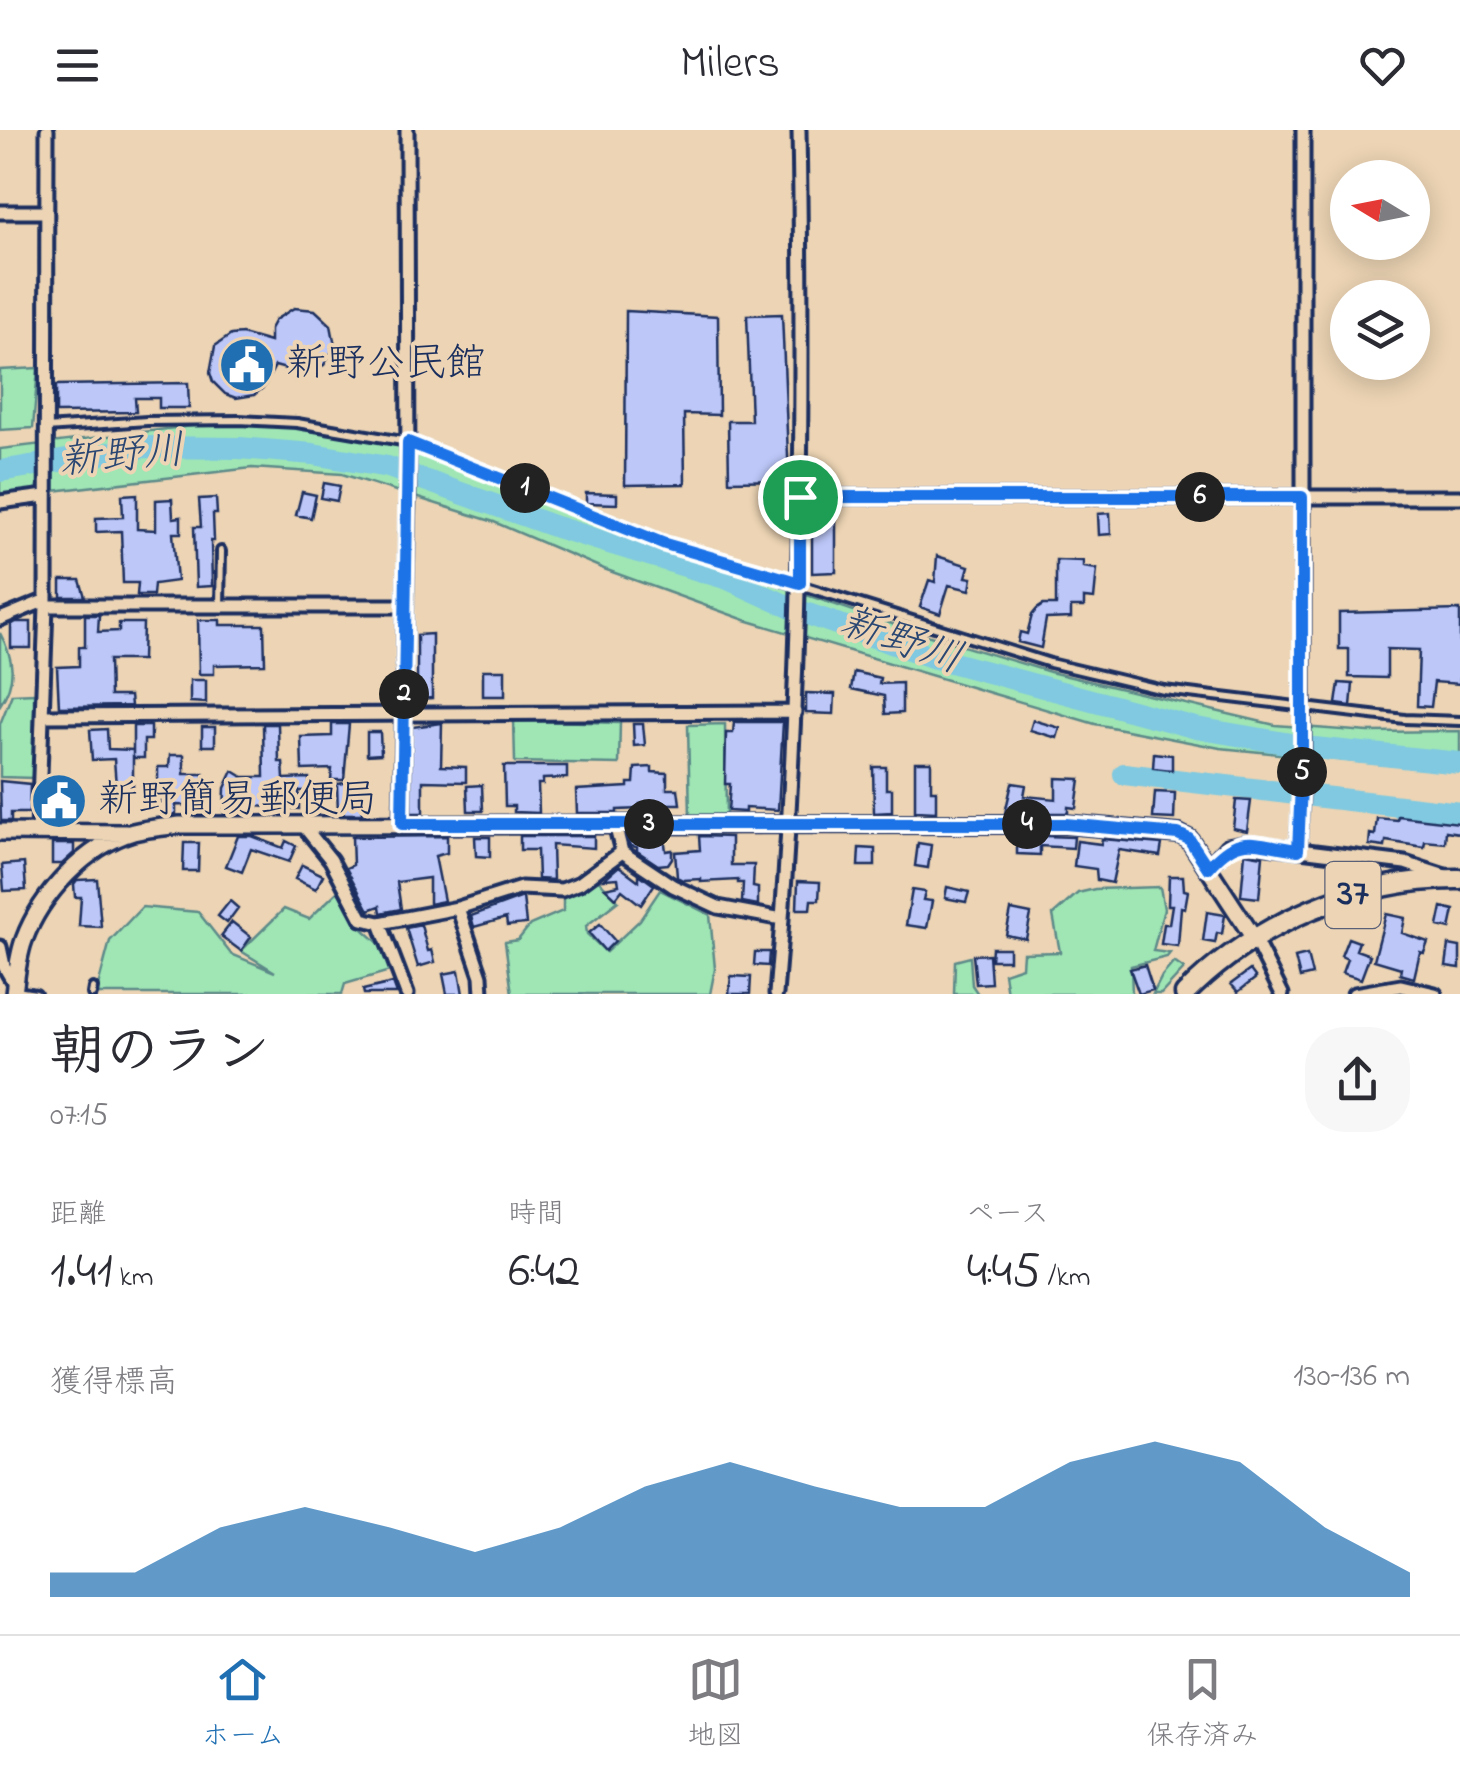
<!DOCTYPE html>
<html lang="ja">
<meta charset="utf-8">
<style>
body{margin:0;font-family:"Indie Flower","Klee One",sans-serif;background:#f7f7f7;color:#2b2b33;height:100vh;display:flex;flex-direction:column;font-size:38px;white-space:nowrap}
*{box-sizing:border-box;margin:0}
p{font-size:32px;color:#7c7c81}
.icon{flex:none;width:55px;height:55px;fill:none;stroke:currentColor;stroke-width:2;stroke-linecap:round;stroke-linejoin:round}
.map{position:relative;height:864px;overflow:hidden}
.drawer{display:flex;flex-direction:column;background:#fff;flex:1}
.drawer>*{flex:none}
.needle{width:65px;rotate:280deg}
.tools{position:absolute;left:1330px;top:30px;display:grid;gap:20px}
.tools a{display:grid;place-items:center;width:100px;height:100px;border-radius:50%;background:#fff;box-shadow:0 5px 25px #0003;font-size:50px}
.pin{position:absolute;display:grid;place-items:center;width:85px;height:85px;color:#fff;margin:-42px;border:5px solid #fff;border-radius:50%;box-shadow:0 2px 10px #0007}
.km{position:absolute;width:50px;height:50px;margin:-25px;border-radius:50%;background:#222;color:#fff;font-size:28px;line-height:50px;text-align:center}
.round{display:grid;place-items:center;flex:none;width:105px;height:105px;border-radius:40px;background:#f7f7f7}
.summary{display:flex;align-items:center;justify-content:space-between;height:170px;padding:0 50px}
h1{font-size:55px;font-weight:600;line-height:75px}
.metrics{display:grid;grid-template-columns:repeat(3,1fr);gap:15px;height:170px;padding:10px 50px}
.metrics div{display:grid;align-content:center}
.metrics b{font-size:50px;font-weight:600}
.metrics small{font-size:28px;font-weight:400}
.metrics p{font-size:28px}
.chart{height:280px;padding:20px 50px}
.chart p{display:flex;justify-content:space-between}
.chart svg{width:100%;height:180px;margin-top:10px;fill:#1f6fb2;opacity:.7}
header{display:flex;justify-content:space-between;align-items:center;height:130px;padding:0 50px;background:#fff;font-size:45px;font-weight:600}
.tab-bar{display:flex;justify-content:space-around;align-items:center;height:140px;border-top:2px solid #e1e1e2;background:#fff;font-size:28px;color:#7c7c81}
.tab-bar a{display:grid;justify-items:center;gap:5px}
.tab-bar .active{color:#1f6fb2}
.map>svg:first-child{display:block}
.green{fill:#9fe6b4;stroke:#5d8a89;stroke-width:2.5}
.lines{fill:none;stroke-linecap:round;stroke-linejoin:round}
.river{stroke:#80c9e0;stroke-width:22}
.building{fill:#bdc8f9;stroke:#1b2f5e;stroke-width:2.5}
.service-casing{stroke:#1b2f5e;stroke-width:14}
.minor-casing{stroke:#1b2f5e;stroke-width:19}
.tertiary-casing{stroke:#1b2f5e;stroke-width:22}
.primary-casing{stroke:#1b2f5e;stroke-width:25}
.service{stroke:#ecd4b4;stroke-width:6}
.minor{stroke:#ecd4b4;stroke-width:11}
.tertiary{stroke:#ecd4b4;stroke-width:15}
.primary{stroke:#ecd4b4;stroke-width:18}
.route-casing{stroke:#fff;stroke-width:20}
.route{stroke:#1a73e8;stroke-width:12}
.labels{text-anchor:middle;dominant-baseline:central;stroke-width:8;stroke-linejoin:round;paint-order:stroke}
.shield{fill:#ecd4b4;stroke:#5a6078;stroke-width:2.5}
.shield-label{font-size:38px;font-weight:bold;fill:#1b2f5e}
.poi-label{font-size:40px;fill:#1b2f5e;stroke:#ecd4b4;text-anchor:start}
.water-label{font-size:42px;font-style:italic;fill:#2a4672;stroke:#ecd4b4}
</style>
<header><svg class="icon" aria-label="menu" viewBox="0 0 24 24"><path d="M4 6h16M4 12h16M4 18h16"/></svg>Milers<svg class="icon" aria-label="heart" viewBox="0 0 24 24"><path d="M12 20l-8-8c-3-5 5-10 8-4 3-6 11-1 8 4z"/></svg></header>
<div class="map">
<svg width="1460" height="864" viewBox="0 0 1460 864">
<rect width="100%" height="100%" fill="#ecd4b4"/>
<filter id="ink" filterUnits="userSpaceOnUse"><feTurbulence type="fractalNoise" baseFrequency=".01" numOctaves="2"/><feDisplacementMap in="SourceGraphic" scale="20" xChannelSelector="R" yChannelSelector="G"/><feConvolveMatrix kernelMatrix="1 2 1 2 8 2 1 2 1" color-interpolation-filters="sRGB"/></filter>
<g filter="url(#ink)">
<path class="green" d="M38,238L33,298L0,300V240Z
M267,287L374,307L531,360L718,435L910,500L1050,542L1275,595L1369,602L1460,601V642L1220,618L1095,594L745,490L604,439L494,392L342,344L252,338L0,367V319Z
M0,503C14,529 17,550 0,575Z
M34,563V648L0,647V594L12,564Z
M514,590L620,593L619,634L515,632Z
M725,594L726,688L690,687L688,595Z
M594,745L618,771L586,796L587,804L606,822L640,790L660,760L710,785L715,839L710,864H512L505,812L518,810L530,795L563,781V768Z
M1160,757L1164,779L1153,821L1170,823L1167,827L1131,836L1132,864H1007L1004,843L1022,837L1023,823L1060,822L1053,785L1078,763L1095,759Z
M338,761L355,792L382,816L390,841L345,854L342,864H96L110,811L142,777L198,782L231,824L275,842L241,821L284,779L309,789Z
M970,827L972,855L978,864H954L955,831Z
M1174,832L1184,839L1161,864H1153L1162,846Z"/>
<g class="lines">
<path class="river" d="M0,341L145,317L239,318L313,324L388,337L556,397L728,449L796,480L935,528L1196,598L1314,618L1460,633
M1124,644L1460,683"/>
</g>
<path class="building" d="M294,178L315,180L331,195L335,216L324,235L304,244L275,236L264,257L254,265L236,268L225,264L213,252L210,243L215,216L231,205L242,204L270,212V199L275,190Z
M626,181L718,186L719,285L684,284L685,354L625,355Z
M782,184L789,350L729,351L728,291H751L747,185Z
M188,253L189,278H159V268H135L136,282L56,283V255Z
M324,353L340,356L337,371L321,368Z
M302,362L316,365L311,388L296,385Z
M586,363L617,364V374L586,373Z
M137,364V399L156,400V370L172,369L173,388L181,387V403H173L177,451L154,454L153,465H137L138,453H123L121,401L96,402V388L123,387L122,365Z
M216,368L217,384H213L214,411H211L212,456L196,457L194,397H201L199,369Z
M812,376H836V442L812,443Z
M1110,383L1111,404L1099,405L1098,384Z
M937,426L969,436L966,447L972,448L970,460L949,455L940,484L920,477L929,450L935,452Z
M1056,430L1083,431V437L1097,439L1094,469L1084,468V477H1071V488L1046,489L1041,518L1018,512L1020,502L1027,504L1032,485L1037,479L1043,475H1056Z
M61,450H80L85,467H61Z
M1460,480V554L1434,552L1431,577L1417,576L1419,520L1387,519V548L1349,547V519H1339V483Z
M85,485H99L98,502L119,501V493H143L142,530H109L110,566H130L131,576L59,577L57,537L79,536V517H85Z
M198,490H220V495H264L265,534L214,535V544H199Z
M16,492H31V518H11V495Z
M432,504V568L417,569V505Z
M483,540H505V566H483Z
M854,542L880,548L879,554L902,553V583L885,584L884,566L851,559Z
M190,550H206V573L190,572Z
M1339,553L1353,554L1351,576L1336,574Z
M806,563L835,564L834,584L806,583Z
M1033,590L1060,598L1057,608L1030,600Z
M734,592H783L778,680L745,678V682L728,681L730,654H725L726,603H733Z
M442,593L441,636L466,637V652L423,651V683H411L412,597Z
M263,594H278L279,632H283L284,649L309,648L310,661H299V679L255,676V684L224,683L225,658L233,641L243,647H264Z
M332,594H349L344,650H331L332,639L302,640L301,607L332,606Z
M633,594H643L645,615L634,616Z
M133,596H151V610H144V628H133Z
M202,597H215V616H202Z
M107,599L108,619L133,620V656H116L114,629L92,630L90,600Z
M367,602H380L381,624L367,625Z
M1154,623L1172,625V640L1153,638Z
M170,625H184V644H204V658L201,676L176,675V684L161,686L163,655H158V637H169Z
M915,632H931V660H936V682L915,681Z
M504,636H567V648L543,649V654H538L539,683L514,682V676H505Z
M652,637V642L667,643V659H678L680,674H640V679L617,680V683H577L576,660L628,657V653H634L635,638Z
M873,637H886V659H892V682L874,683Z
M49,648H69V691H48Z
M1056,648L1080,649L1076,678L1068,677V683H1005L1012,653L1026,655L1024,666L1056,669Z
M0,651L30,654L29,683H11V691H1Z
M359,651L362,684H338L337,654Z
M482,655L483,681H468L467,656Z
M1155,662L1175,663L1174,689L1153,688Z
M1236,670L1251,671L1247,701L1233,698Z
M1398,686L1460,693L1459,703L1446,701L1445,713L1425,711L1424,717L1386,711L1385,717L1369,715L1370,704L1375,705L1377,688L1397,690Z
M1017,705L1074,707L1073,718L1040,716V725L1017,724Z
M238,706H252L283,718L286,711L296,716L289,732L251,719L242,742L226,736Z
M447,706V723L435,726L444,771L429,774V748L397,752L401,779L381,783L380,776L369,780L346,738L353,735L352,707Z
M520,706H594V718L552,715L553,750L538,749L537,720H520Z
M628,706H664L666,721L672,720V728L668,734L658,735L637,721V717L630,716Z
M699,706L731,707V735H754L753,757L758,758V775L742,772L743,753H738V750L701,752V749L683,750L677,747L675,722L700,720Z
M475,707H490V727L476,726Z
M1102,709L1162,714L1160,726L1119,720L1112,753L1097,750L1096,739L1074,736L1077,711L1101,714Z
M184,713H199L198,741H183Z
M918,713L931,715L928,738L915,736Z
M52,714H74V723L62,734H52Z
M859,718L875,719V736H858Z
M1245,723L1263,726L1259,768L1241,766Z
M24,733L26,760L4,761L2,735Z
M302,735L323,745L316,759L295,749Z
M619,736L639,751V744L654,755L641,775L622,760L616,768L605,758L619,755L618,748L604,749Z
M1169,746H1183L1184,760L1188,761L1185,778L1181,777L1178,816L1161,814L1164,794H1169L1172,775H1168Z
M97,749L101,797L79,796L81,767H75L74,754L77,750Z
M798,751L820,752L819,770H811L810,779H797Z
M947,757L969,762L966,772L945,768Z
M912,760L925,762L923,770L932,771L927,798L906,795Z
M523,767L526,794L507,796L506,788L474,797L471,786Z
M230,771L238,778L227,793L218,786Z
M1442,777L1454,780L1450,799L1438,796Z
M1011,780L1031,784L1026,809L1006,805Z
M1207,782L1225,785L1222,804L1217,803L1215,813L1203,811Z
M1386,784L1405,788L1402,803L1428,812L1424,823L1420,822L1414,848L1400,844L1401,838L1374,830Z
M232,792L251,807L241,821L221,806Z
M600,794L615,811L605,821L589,803Z
M421,795L428,821L432,820L435,832L418,837L406,798Z
M1348,808L1359,812L1356,820L1370,825L1361,849L1342,843L1347,829L1341,826Z
M1449,815L1460,817V838L1446,836Z
M992,818H1009V830H991Z
M755,822H769L768,836L754,835Z
M989,824L991,853L976,854L973,825Z
M1307,825L1312,845L1300,848L1295,828Z
M1145,835L1153,860L1139,864L1130,839Z
M1250,840L1256,848L1238,862L1231,854Z
M459,841L463,864H447L443,844Z
M731,846L751,847L750,864H729Z
M393,853L397,864H364L363,860Z"/>
<g class="lines">
<g class="service-casing">
<path id="service" d="M46,298L147,291L239,290L297,293L408,312L665,413L1050,533L1164,560L1405,589L1460,591
M220,475L221,421
M16,861L36,864
M92,864L93,858"/>
</g>
<g class="minor-casing">
<path id="minor" d="M0,82H46
M800,367H1460
M0,372L45,366
M46,476H405
M0,489L46,470
M42,586L795,582
M302,694L331,730L362,789L380,793L407,864
M401,694L408,363L407,0
M615,694L622,722
M38,701L46,476L47,0
M1298,720L1303,633V0
M1208,738L1227,716L1243,713L1405,733L1445,746
M380,793L458,778
M1255,810L1282,864
M0,817L4,836L15,855
M482,864L481,846L458,778L521,758L562,760L580,753L622,722L673,756L718,777L782,789
M776,864C801,577 804,288 799,0
M1354,864L1401,856L1435,864"/>
</g>
<g class="tertiary-casing">
<path id="tertiary" d="M0,702L126,703
M14,864C16,846 18,826 24,810C41,764 86,716 133,702C149,698 165,697 180,695L1065,694L1179,704L1189,709L1255,810"/>
</g>
<g class="primary-casing">
<path id="primary" d="M1185,864C1255,793 1360,748 1460,749"/>
</g>
<use href="#service" class="service"/>
<use href="#minor" class="minor"/>
<use href="#tertiary" class="tertiary"/>
<use href="#primary" class="primary"/>
</g>
</g>
<g class="lines" filter="url(#ink)">
<g class="route-casing">
<path id="route" d="M408,312L665,414L800,453V367H1302V633L1298,720C1253,714 1240,701 1208,738L1189,709L1178,704L1065,694H402Z"/>
</g>
<use href="#route" class="route"/>
</g>
<defs>
<g id="civic-disc" transform="scale(2.875)"><circle r="9.5" fill="#1f6fb2" stroke="#ecd4b4"/><path d="M-.6-6.5H3V-4.5H.6V-3L4-1V1h2V6H-6V1h2V-1L-.6-3ZM-1.2 2.5V6h2.4V2.5Z" fill="#fff"/></g>
</defs>
<g fill-rule="evenodd">
<use href="#civic-disc" x="247" y="235"/>
<use href="#civic-disc" x="59" y="671"/>
</g>
<g class="labels">
<rect class="shield" x="1325.5" y="732" width="55" height="66" rx="8"/>
<g class="shield-label">
<text x="1353" y="765">37</text>
</g>
<g class="poi-label">
<text x="286" y="235">新野公民館</text>
<text x="98" y="671">新野簡易郵便局</text>
</g>
<g class="water-label">
<text transform="translate(122 327) rotate(-5)">新野川</text>
<text transform="translate(901 512) rotate(19)">新野川</text>
</g>
</g>
</svg>
<div class="tools">
<a><svg class="needle" viewBox="-14 -14 28 28"><path d="M0-13l5 13h-10z" fill="#e53935"/><path d="M0 13l5-13h-10z" fill="#7c7c81"/></svg></a>
<a><svg class="icon" aria-label="layers" viewBox="0 0 24 24"><path d="M12 4l9 5-9 5-9-5zM3 14l9 5 9-5"/></svg></a>
</div>
<div class="pin" style="left:800px;top:367px;background:#1e9e55"><svg class="icon" aria-label="arrive" viewBox="0 0 24 24"><path d="M6 21V4h12l-3 4 3 4H6"/></svg></div>
<b class="km" style="left:525px;top:358px">1</b>
<b class="km" style="left:404px;top:564px">2</b>
<b class="km" style="left:649px;top:694px">3</b>
<b class="km" style="left:1027px;top:694px">4</b>
<b class="km" style="left:1302px;top:642px">5</b>
<b class="km" style="left:1200px;top:367px">6</b>
</div>
<section class="drawer">
<div class="summary"><div><h1>朝のラン</h1><p>07:15</p></div><a class="round"><svg class="icon" aria-label="share" viewBox="0 0 24 24"><path d="M12 15V3M7 8l5-5 5 5M5 13v7h14v-7"/></svg></a></div>
<div class="metrics">
<div><p>距離</p><b>1.41<small> km</small></b></div>
<div><p>時間</p><b>6:42</b></div>
<div><p>ペース</p><b>4:45<small> /km</small></b></div>
</div>
<div class="chart"><p><span>獲得標高</span>130–136 m</p>
<svg viewBox="0 0 160 44" preserveAspectRatio="none"><path d="M0 44V38L10 38L20 27L30 22L40 27L50 33L60 27L70 17L80 11L90 17L100 22L110 22L120 11L130 6L140 11L150 27L160 38V44z"/></svg>
</div>
</section>
<nav class="tab-bar">
<a class="active"><svg class="icon" aria-label="home" viewBox="0 0 24 24"><path d="M3 11l9-7 9 7M6 9v11h12V9"/></svg>ホーム</a>
<a><svg class="icon" aria-label="map" viewBox="0 0 24 24"><path d="M3 6l6-2 6 2 6-2v14l-6 2-6-2-6 2zM9 4v14M15 6v14"/></svg>地図</a>
<a><svg class="icon" aria-label="saved" viewBox="0 0 24 24"><path d="M7 4h10v16l-5-4-5 4z"/></svg>保存済み</a>
</nav>
